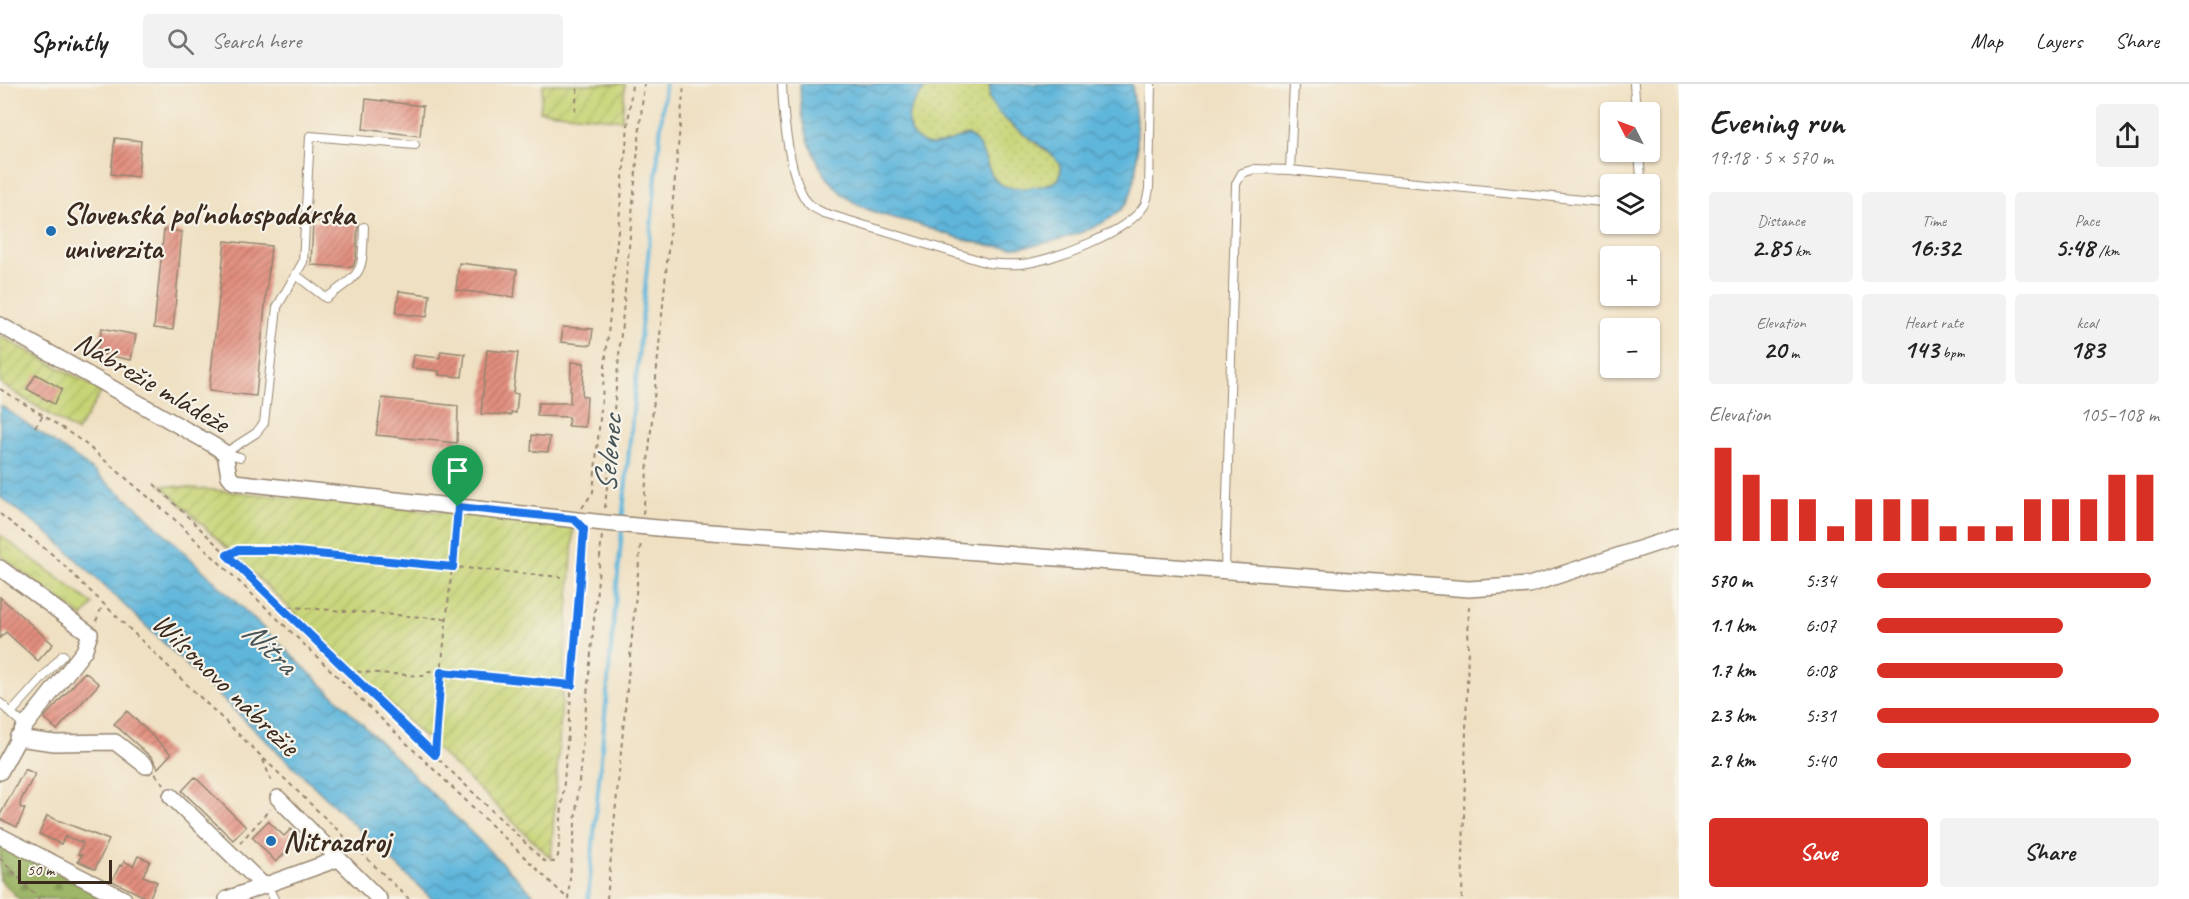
<!DOCTYPE html>
<meta charset="utf-8">
<style>
body{margin:0;font-family:Caveat,sans-serif;background:#f2f2f2;color:#222;height:100vh;display:flex;flex-direction:column;font-size:22px;white-space:nowrap}
*{box-sizing:border-box;margin:0}
p{font-size:20px;color:#767676}
.icon{flex:none;width:33px;height:33px;fill:none;stroke:currentColor;stroke-width:2;stroke-linecap:round;stroke-linejoin:round}
.map{position:relative;flex:1;overflow:hidden}
.panel{display:flex;flex-direction:column;background:#fff;width:510px}
.panel>*{flex:none}
.needle{width:39px;rotate:312deg}
.buttons{position:absolute;left:1600px;top:18px;display:grid;gap:12px}
.buttons a{display:grid;place-items:center;width:60px;height:60px;border-radius:6px;background:#fff;box-shadow:0 2px 4px #0004;font-size:30px}
.scale{position:absolute;left:18px;bottom:15px;width:94px;box-sizing:border-box;padding-left:6px;border:3px solid #3b2a1e;border-top:0;font-size:16px;line-height:21px;white-space:nowrap;color:#3b2a1e;-webkit-text-stroke:4px #f7f3e8;paint-order:stroke}
.pin{position:absolute;display:grid;place-items:center;width:51px;height:51px;color:#fff;margin:-62px -26px;border-radius:50% 50% 50% 0;rotate:-45deg;box-shadow:0 0 6px #0007}
.pin .icon{rotate:45deg}
.round{display:grid;place-items:center;flex:none;width:63px;height:63px;border-radius:6px;background:#f2f2f2}
.head{display:flex;align-items:center;justify-content:space-between;height:102px;padding:0 30px}
h1{font-size:33px;font-weight:700;line-height:45px}
.metrics{display:grid;grid-template-columns:repeat(3,1fr);gap:9px;height:102px;padding:6px 30px}
.metrics div{display:grid;align-content:center;border-radius:6px;background:#f2f2f2;text-align:center}
.metrics b{font-size:26px;font-weight:700}
.metrics small{font-size:16px;font-weight:400}
.metrics p{font-size:16px}
.chart{height:168px;padding:12px 30px}
.chart p{display:flex;justify-content:space-between}
.chart svg{width:100%;height:108px;margin-top:6px;stroke:#d93025;stroke-width:6}
.button{display:flex;gap:12px;margin-top:auto;padding:12px 30px}
.button a{flex:1;height:69px;border-radius:6px;background:#d93025;color:#fff;font-size:24px;font-weight:700;line-height:69px;text-align:center}
.button a+a{background:#f2f2f2;color:#222}
ul{padding:0 30px;list-style:none;font-size:20px}
li{display:grid;grid-template-columns:96px 72px 1fr;align-items:center;height:45px}
li i{height:15px;border-radius:8px;background:#d93025}
header{display:flex;align-items:center;gap:36px;box-sizing:border-box;height:84px;padding:0 30px;background:#fff;border-bottom:2px solid #e0e0e0}
header strong{font-size:28px}
nav{display:flex;gap:33px;margin-inline-start:auto;font-size:21px}
.search{width:420px;height:54px;background:#f2f2f2;display:flex;align-items:center;gap:15px;box-sizing:border-box;padding:0 21px;border-radius:6px;color:#767676;font-size:22px}
main{display:flex;flex:1;min-height:0}
.map>svg:first-child{display:block}
.grass{fill:url(#grass-dots);stroke:#817f4a;stroke-width:1.5}
.forest{fill:url(#forest-firs);stroke:#6c7042;stroke-width:1.5}
.park{fill:url(#park-crowns);stroke:#817f4a;stroke-width:1.5}
.garden{fill:url(#garden-furrows);stroke:#817f4a;stroke-width:1.5}
.water{fill:url(#water-waves);stroke:#4c707c;stroke-width:1.5}
.lines{fill:none;stroke-linecap:round;stroke-linejoin:round}
.stream{stroke:#5eb6db;stroke-width:4}
.building{fill:url(#building-hatch)}
.lane-casing{stroke:#958570;stroke-width:10}
.street-casing{stroke:#958570;stroke-width:18}
.path{stroke:#958570;stroke-width:2;stroke-dasharray:4.5 4.5;stroke-linecap:butt}
.lane{stroke:#fff;stroke-width:8}
.street{stroke:#fff;stroke-width:15}
.street-bridge-casing{stroke:#958570;stroke-width:18;stroke-linecap:butt}
.street-bridge{stroke:#fff;stroke-width:15}
.route-casing{stroke:#fff;stroke-width:12}
.route{stroke:#1a73e8;stroke-width:8}
.poi-dot{fill:#1f6fb2;stroke:#f7f3e8;stroke-width:2}
.labels{text-anchor:middle;dominant-baseline:central;stroke-width:4.5;stroke-linejoin:round;paint-order:stroke}
.poi-label{font-size:30px;font-weight:bold;fill:#3b2a1e;stroke:#f7f3e8;text-anchor:start}
.street-label{font-size:30px;fill:#3b2a1e;stroke:#f7f3e8}
.water-label{font-size:32px;font-style:italic;fill:#465457;stroke:#f7f3e8}
</style>
<header>
<strong>Sprintly</strong>
<div class="search"><svg class="icon" aria-label="search" viewBox="0 0 24 24"><circle cx="10" cy="10" r="6"/><path d="M15 15l6 6"/></svg>Search here</div>
<nav><a>Map</a><a>Layers</a><a>Share</a></nav>
</header>
<main>
<div class="map">
<svg width="1679" height="815" viewBox="0 0 1679 815">
<defs>
<pattern id="grass-dots" width="8" height="8" patternUnits="userSpaceOnUse" patternTransform="scale(1.5)"><rect width="8" height="8" fill="#c7d476"/><path d="M2 2h.1M6 6h.1" fill="none" stroke="#acb666" stroke-width="1.8" stroke-linecap="round"/></pattern>
<pattern id="forest-firs" width="22" height="20" patternUnits="userSpaceOnUse" patternTransform="scale(1.5)"><rect width="22" height="20" fill="#9db667"/><path d="M5 1l3.5 6h-7zM16 11l3.5 6h-7z" fill="#819454"/></pattern>
<pattern id="park-crowns" width="20" height="18" patternUnits="userSpaceOnUse" patternTransform="scale(1.5)"><rect width="20" height="18" fill="#c7d476"/><path d="M2 6a3 3 0 1 1 6 0M12 15a3 3 0 1 1 6 0" fill="none" stroke="#acb666"/></pattern>
<pattern id="garden-furrows" width="10" height="10" patternUnits="userSpaceOnUse" patternTransform="scale(1.5)"><rect width="10" height="10" fill="#c7d476"/><path d="M-1 1l2-2M0 10L10 0M9 11l2-2" fill="none" stroke="#acb666"/></pattern>
<pattern id="water-waves" width="16" height="10" patternUnits="userSpaceOnUse" patternTransform="scale(1.5)"><rect width="16" height="10" fill="#5eb6db"/><path d="M0 5q4-4 8 0t8 0" fill="none" stroke="#4f94b1"/></pattern>
<pattern id="building-hatch" width="6" height="6" patternUnits="userSpaceOnUse" patternTransform="scale(1.5)"><rect width="6" height="6" fill="#e28e7e"/><path d="M-1 1l2-2M0 6l6-6M5 7l2-2" fill="none" stroke="#b87467"/></pattern>
</defs>
<rect width="100%" height="100%" fill="#f7f3e8"/>
<filter id="ink" filterUnits="userSpaceOnUse"><feTurbulence type="fractalNoise" baseFrequency=".0167" numOctaves="2"/><feDisplacementMap in="SourceGraphic" scale="12" xChannelSelector="R" yChannelSelector="G"/><feConvolveMatrix kernelMatrix="1 2 1 2 8 2 1 2 1" color-interpolation-filters="sRGB"/></filter>
<filter id="wash" filterUnits="userSpaceOnUse"><feTurbulence type="fractalNoise" baseFrequency=".008" numOctaves="4" result="noise"/><feDisplacementMap in="SourceGraphic" scale="24" xChannelSelector="R" yChannelSelector="G"/><feGaussianBlur stdDeviation="1.35" result="paint"/><feColorMatrix in="noise" values="0 0 0 0 0 0 0 0 0 0 0 0 0 0 0 0 0 1.4 0 .05"/><feComposite in="paint" operator="in"/></filter>
<g filter="url(#wash)">
<rect width="100%" height="100%" fill="#efe0c2"/>
<path class="grass" d="M929,0H990L989,14L1010,40L1058,76L1062,86L1058,96C1048,101 1037,103 1026,104C977,108 996,68 968,51C956,55 944,61 932,61C926,61 919,57 915,53C898,33 916,15 929,0Z"/>
<path class="forest" d="M0,762L112,815H19L0,796Z"/>
<path class="park" d="M0,451L93,520L83,533L0,471Z"/>
<path class="garden" d="M543,0H625L622,36L540,27Z
M0,252L102,307L77,348L0,299Z
M161,401L574,441L551,774Z"/>
<path class="water" d="M800,0H929C916,15 898,33 915,53C919,57 926,61 932,61C944,61 957,55 968,51C996,68 977,108 1026,104C1037,103 1048,102 1058,96C1059,93 1061,90 1061,87C1063,66 996,42 990,14C989,10 990,4 990,0H1132C1136,32 1144,94 1125,121C1106,146 1038,165 1008,163C975,162 942,148 911,138C894,134 874,130 859,121C851,117 843,111 837,105C810,78 800,37 800,0Z
M0,321L85,380L140,426L335,613L538,815H432L55,455L0,413Z"/>
<g class="lines">
<path class="stream" d="M622,438L665,0
M588,815L622,446"/>
</g>
<g id="blocks">
<path class="building" d="M366,15L423,22L420,52L363,45Z
M115,54L141,57L138,93L111,90Z
M313,137L358,140L356,173L353,183L311,181Z
M164,146L182,148L173,246L154,244Z
M225,157L271,162L256,312L209,307Z
M459,179L517,186L514,213L456,206Z
M399,207L430,211L427,233L396,229Z
M563,243L593,245L591,261L561,258Z
M102,244L136,251L131,276L97,269Z
M487,266L518,269L513,309L518,310L516,329L511,328V331L481,330Z
M441,267L465,270L462,293L439,291V287L412,284L414,271L440,274Z
M571,278L584,279L582,312L587,313L585,343L568,342L569,333L537,332L538,319H570Z
M36,290L62,305L54,320L27,305Z
M382,314L458,322L457,359L376,351Z
M532,351L550,353L548,368L531,367Z
M0,513L53,560L38,577L6,548L0,554Z
M85,588L99,600L57,646L44,634Z
M127,627L171,670L158,684L152,674L114,640Z
M25,685L35,690L21,716L20,723L25,725L17,743L0,735V731Z
M195,693L246,743L233,756L182,707Z
M47,732L109,756L95,785L78,777L82,771L78,770L83,759L65,752L61,760L39,750Z
M268,737L284,752L291,745L300,754L276,778L252,753Z
M138,772L150,777L143,792L157,798L149,815L112,797L120,781L122,782L124,777L133,782Z"/>
</g>
</g>
<g filter="url(#ink)">
<use href="#blocks" fill-opacity="0" stroke="#958570" stroke-width="1.5"/>
<g class="lines">
<g class="lane-casing">
<path id="lane" d="M782,0C783,29 789,102 811,122C815,125 820,127 824,129L988,179C998,180 1009,181 1020,180C1050,178 1128,148 1144,122C1147,118 1148,110 1149,105L1151,0
M1294,0L1290,86L1611,119
M1634,0L1636,28
M1639,100L1641,94L1639,68
M296,191L326,214C364,187 362,191 364,143
M240,373L225,369L256,349L264,339L277,223L303,178L310,52L415,61
M1225,485L1236,100L1242,89L1255,85L1290,86
M0,619L25,642
M11,629L63,571
M267,801L274,815"/>
</g>
<g class="street-casing">
<path id="street" d="M0,241L213,361L225,369L229,392L234,398L604,439
M658,444L1469,505L1529,501L1679,452
M0,484L90,550L84,567L25,642L0,688
M17,654L55,659L115,658L146,682
M171,712L264,802
M278,714L379,815
M0,752L124,815
M227,815L338,775"/>
</g>
<path class="path" d="M575,27L578,0
M0,305L43,331L83,358L172,433L568,815
M35,343L43,331
M154,400L544,777L554,778L558,772L584,450
M582,424L593,408L632,0
M605,424L644,0
M0,430L53,471L409,815
M643,430L684,0
M227,471L238,466H275L561,493
M280,522L447,535
M96,537L103,520
M348,587L423,592L429,587L572,601
M435,671L441,588L457,435
M263,676L273,701
M155,690L165,701
M240,759L270,725
M0,774L39,815
M568,815L602,451
M607,815L641,457
M1462,815L1469,519"/>
<use href="#lane" class="lane"/>
<use href="#street" class="street"/>
<g class="street-bridge-casing">
<path id="street-bridge" d="M604,439L658,444"/>
</g>
<use href="#street-bridge" class="street-bridge"/>
</g>
</g>
<g class="lines" filter="url(#ink)">
<g class="route-casing">
<path id="route" d="M458,423L574,435L584,445L572,601L441,588L435,671L227,471L238,466H275L453,483Z"/>
</g>
<use href="#route" class="route"/>
</g>
<g class="poi-dot">
<circle cx="51" cy="147" r="6"/>
<circle cx="271" cy="757" r="6"/>
</g>
<g class="labels">
<g class="poi-label">
<text x="63" y="130">Slovenská poľnohospodárska<tspan x="63" dy="34">univerzita</tspan></text>
<text x="283" y="757">Nitrazdroj</text>
</g>
<g class="street-label">
<text transform="translate(152 298) rotate(30)">Nábrežie mládeže</text>
<text transform="translate(226 600) rotate(44)">Wilsonovo nábrežie</text>
</g>
<g class="water-label">
<text transform="translate(608 370) rotate(-85)">Selenec</text>
<text transform="translate(270 563) rotate(44)">Nitra</text>
</g>
</g>
</svg>
<div class="buttons">
<a><svg class="needle" viewBox="-14 -14 28 28"><path d="M0-13l5 13h-10z" fill="#e53935"/><path d="M0 13l5-13h-10z" fill="#767676"/></svg></a>
<a><svg class="icon" aria-label="layers" viewBox="0 0 24 24"><path d="M12 4l9 5-9 5-9-5zM3 14l9 5 9-5"/></svg></a>
<a>+</a>
<a>−</a>
</div>
<div class="scale">50 m</div>
<div class="pin" style="left:458px;top:423px;background:#1e9e55"><svg class="icon" aria-label="arrive" viewBox="0 0 24 24"><path d="M6 21V4h12l-3 4 3 4H6"/></svg></div>
</div>
<section class="panel">
<div class="head"><div><h1>Evening run</h1><p>19:18 · 5 × 570 m</p></div><a class="round"><svg class="icon" aria-label="share" viewBox="0 0 24 24"><path d="M12 15V3M7 8l5-5 5 5M5 13v7h14v-7"/></svg></a></div>
<div class="metrics">
<div><p>Distance</p><b>2.85<small> km</small></b></div>
<div><p>Time</p><b>16:32</b></div>
<div><p>Pace</p><b>5:48<small> /km</small></b></div>
</div>
<div class="metrics">
<div><p>Elevation</p><b>20<small> m</small></b></div>
<div><p>Heart rate</p><b>143<small> bpm</small></b></div>
<div><p>kcal</p><b>183</b></div>
</div>
<div class="chart"><p><span>Elevation</span>105–108 m</p>
<svg viewBox="0 0 160 44" preserveAspectRatio="none"><path d="M5 44V6M15 44V17M25 44V27M35 44V27M45 44V38M55 44V27M65 44V27M75 44V27M85 44V38M95 44V38M105 44V38M115 44V27M125 44V27M135 44V27M145 44V17M155 44V17"/></svg>
</div>
<ul>
<li><b>570 m</b>5:34<i style="width:97%"></i></li>
<li><b>1.1 km</b>6:07<i style="width:66%"></i></li>
<li><b>1.7 km</b>6:08<i style="width:66%"></i></li>
<li><b>2.3 km</b>5:31<i style="width:100%"></i></li>
<li><b>2.9 km</b>5:40<i style="width:90%"></i></li>
</ul>
<div class="button"><a>Save</a><a>Share</a></div>
</section>
</main>
